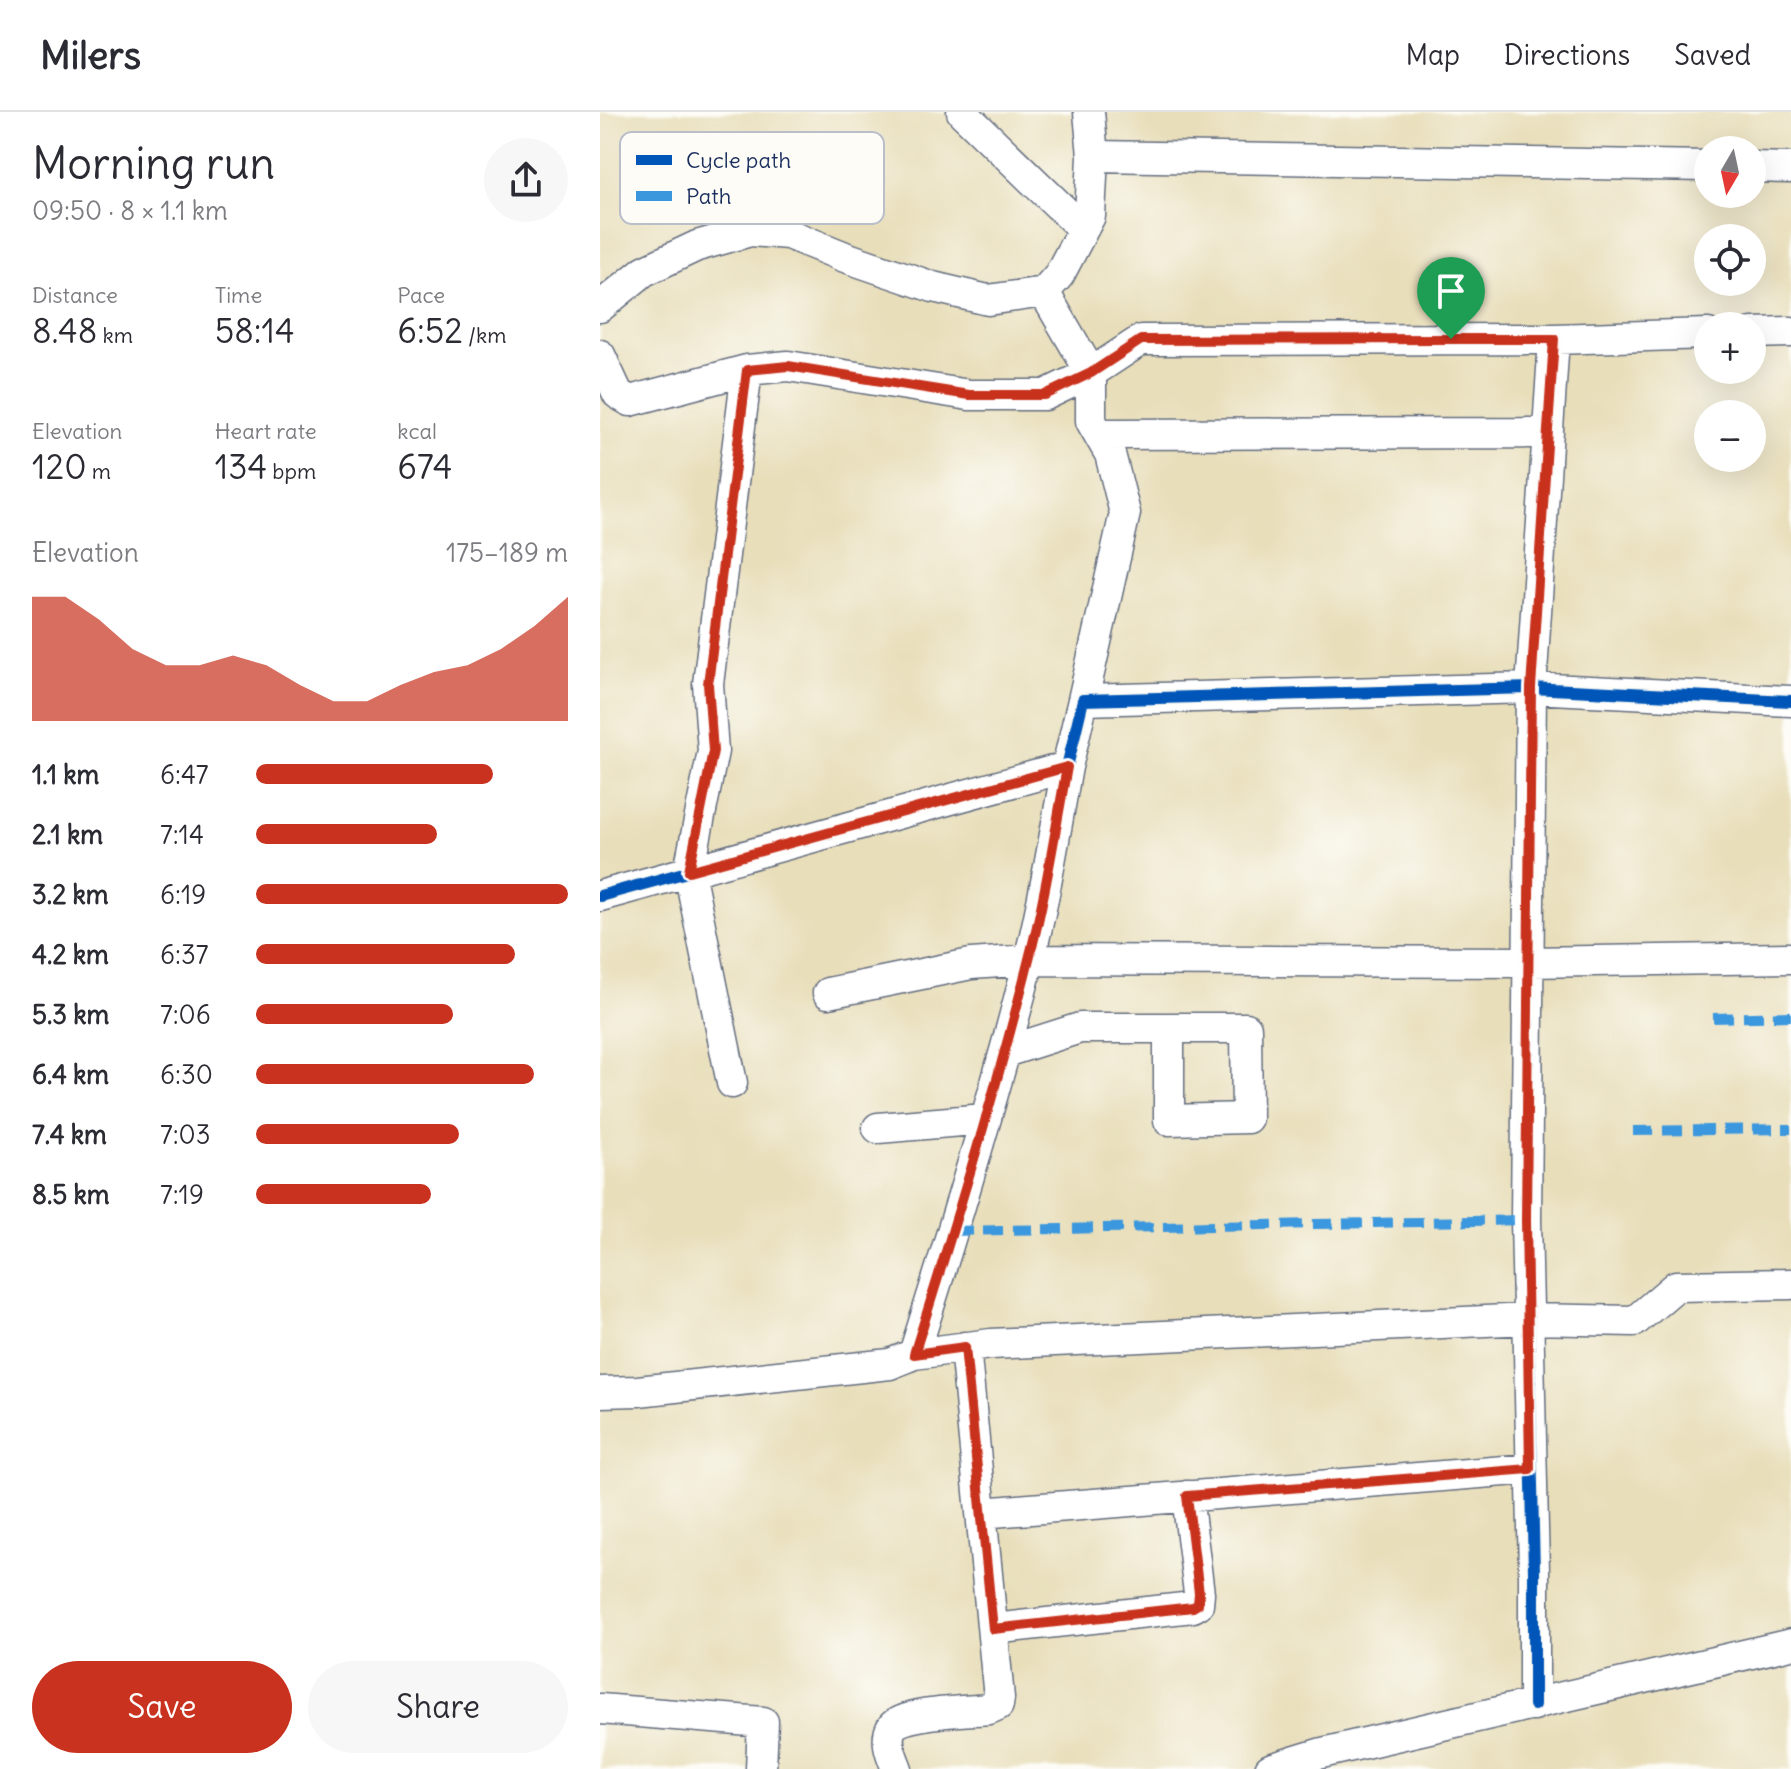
<!DOCTYPE html>
<meta charset="utf-8">
<style>
body{margin:0;font-family:Delius,sans-serif;background:#f7f7f7;color:#2b2b33;height:100vh;display:flex;flex-direction:column;font-size:30px;white-space:nowrap}
*{box-sizing:border-box;margin:0}
p{font-size:26px;color:#7c7c81}
.icon{flex:none;width:44px;height:44px;fill:none;stroke:currentColor;stroke-width:2;stroke-linecap:round;stroke-linejoin:round}
.map{position:relative;flex:1;overflow:hidden}
.details{display:flex;flex-direction:column;background:#fff;width:600px}
.details>*{flex:none}
.needle{width:52px;rotate:189deg}
.fabs{position:absolute;left:1094px;top:24px;display:grid;gap:16px}
.fabs a{display:grid;place-items:center;width:72px;height:72px;border-radius:50%;background:#fff;box-shadow:0 8px 32px #0002;font-size:40px}
.pin{position:absolute;display:grid;place-items:center;width:68px;height:68px;color:#fff;margin:-82px -34px;border-radius:50% 50% 50% 0;rotate:-45deg;box-shadow:0 0 8px #0007}
.pin .icon{rotate:45deg}
.round{display:grid;place-items:center;flex:none;width:84px;height:84px;border-radius:42px;background:#f7f7f7}
.head{display:flex;align-items:center;justify-content:space-between;height:136px;padding:0 32px}
h1{font-size:44px;font-weight:600;line-height:60px}
.metrics{display:grid;grid-template-columns:repeat(3,1fr);gap:12px;height:136px;padding:8px 32px}
.metrics div{display:grid;align-content:center}
.metrics b{font-size:34px;font-weight:600}
.metrics small{font-size:22px;font-weight:400}
.metrics p{font-size:22px}
.chart{height:224px;padding:16px 32px}
.chart p{display:flex;justify-content:space-between}
.chart svg{width:100%;height:144px;margin-top:8px;fill:#c8321e;opacity:.7}
.action{display:flex;gap:16px;margin-top:auto;padding:16px 32px}
.action a{flex:1;height:92px;border-radius:48px;background:#c8321e;color:#fff;font-size:32px;font-weight:600;line-height:92px;text-align:center}
.action a+a{background:#f7f7f7;color:#2b2b33}
ul{padding:0 32px;list-style:none;font-size:26px}
li{display:grid;grid-template-columns:128px 96px 1fr;align-items:center;height:60px}
li i{height:20px;border-radius:10px;background:#c8321e}
header{display:flex;align-items:center;gap:48px;box-sizing:border-box;height:112px;padding:0 40px;background:#fff;border-bottom:2px solid #e1e1e2}
header strong{font-size:38px}
nav{display:flex;gap:44px;margin-inline-start:auto;font-size:28px}
main{display:flex;flex:1;min-height:0}
.map>svg:first-child{display:block}
.lines{fill:none;stroke-linecap:round;stroke-linejoin:round}
.street-casing{stroke:#636c7e;stroke-width:33}
.street{stroke:#fff;stroke-width:30}
.quiet{stroke:#3a97de;stroke-width:10;stroke-dasharray:20 10;stroke-linecap:butt}
.cycleway-casing{stroke:#fdfcf7;stroke-width:17}
.cycleway{stroke:#0057b8;stroke-width:12}
.route-casing{stroke:#fff;stroke-width:16}
.route{stroke:#c8321e;stroke-width:10}
.key{fill:#fdfcf7;stroke:#b9bec9;stroke-width:2}
.key-label{font-size:22px;fill:#1b2f5e}
</style>
<header>
<strong>Milers</strong>
<nav><a>Map</a><a>Directions</a><a>Saved</a></nav>
</header>
<main>
<section class="details">
<div class="head"><div><h1>Morning run</h1><p>09:50 · 8 × 1.1 km</p></div><a class="round"><svg class="icon" aria-label="share" viewBox="0 0 24 24"><path d="M12 15V3M7 8l5-5 5 5M5 13v7h14v-7"/></svg></a></div>
<div class="metrics">
<div><p>Distance</p><b>8.48<small> km</small></b></div>
<div><p>Time</p><b>58:14</b></div>
<div><p>Pace</p><b>6:52<small> /km</small></b></div>
</div>
<div class="metrics">
<div><p>Elevation</p><b>120<small> m</small></b></div>
<div><p>Heart rate</p><b>134<small> bpm</small></b></div>
<div><p>kcal</p><b>674</b></div>
</div>
<div class="chart"><p><span>Elevation</span>175–189 m</p>
<svg viewBox="0 0 160 44" preserveAspectRatio="none"><path d="M0 44V6L10 6L20 13L30 22L40 27L50 27L60 24L70 27L80 33L90 38L100 38L110 33L120 29L130 27L140 22L150 15L160 6V44z"/></svg>
</div>
<ul>
<li><b>1.1 km</b>6:47<i style="width:76%"></i></li>
<li><b>2.1 km</b>7:14<i style="width:58%"></i></li>
<li><b>3.2 km</b>6:19<i style="width:100%"></i></li>
<li><b>4.2 km</b>6:37<i style="width:83%"></i></li>
<li><b>5.3 km</b>7:06<i style="width:63%"></i></li>
<li><b>6.4 km</b>6:30<i style="width:89%"></i></li>
<li><b>7.4 km</b>7:03<i style="width:65%"></i></li>
<li><b>8.5 km</b>7:19<i style="width:56%"></i></li>
</ul>
<div class="action"><a>Save</a><a>Share</a></div>
</section>
<div class="map">
<svg width="1191" height="1657" viewBox="0 0 1191 1657">
<rect width="100%" height="100%" fill="#fdfcf7"/>
<filter id="ink" filterUnits="userSpaceOnUse"><feTurbulence type="fractalNoise" baseFrequency=".0125" numOctaves="2"/><feDisplacementMap in="SourceGraphic" scale="16" xChannelSelector="R" yChannelSelector="G"/><feConvolveMatrix kernelMatrix="1 2 1 2 8 2 1 2 1" color-interpolation-filters="sRGB"/></filter>
<filter id="wash" filterUnits="userSpaceOnUse"><feTurbulence type="fractalNoise" baseFrequency=".006" numOctaves="4" result="noise"/><feDisplacementMap in="SourceGraphic" scale="32" xChannelSelector="R" yChannelSelector="G"/><feGaussianBlur stdDeviation="1.8" result="paint"/><feColorMatrix in="noise" values="0 0 0 0 0 0 0 0 0 0 0 0 0 0 0 0 0 1.4 0 .05"/><feComposite in="paint" operator="in"/></filter>
<g filter="url(#wash)">
<rect width="100%" height="100%" fill="#e8deba"/>
</g>
<g filter="url(#ink)">
<g class="lines">
<g class="street-casing">
<path id="street" d="M362,0L483,117
M493,44L1108,54
M1152,55L1191,56
M444,180L491,261L541,228L954,227L1108,222
M0,195L44,159L97,134L150,119L188,122L245,145L333,175L388,188L444,180L459,163L490,104L493,44L489,0
M1152,221L1191,220
M0,243L18,282L30,289L147,258L188,254L369,283H445L491,261V309L510,342L525,401L483,588
M499,322L948,321
M0,784L467,655L483,588L931,576L1191,589
M228,881L371,852L429,848L928,850L1191,846
M405,940L480,916H646L647,1006L569,1008V916
M132,971L89,759L113,639L108,572L147,258
M278,1016L385,1007
M314,1242C355,1113 395,983 428,852C445,787 455,720 467,655
M0,1280L38,1279L290,1252L314,1242L391,1232L928,1207L1035,1209L1076,1174L1191,1172
M381,1401L930,1357
M393,1517L593,1495L598,1492L599,1481L587,1384
M934,1593V1460L926,1108L931,576L954,227
M0,1597L163,1610L161,1657
M297,1657C292,1644 284,1628 292,1615C302,1600 370,1599 389,1597L398,1593L399,1586L365,1235
M670,1657L722,1641L1191,1532"/>
</g>
<use href="#street" class="street"/>
<path class="quiet" d="M1113,906L1191,904
M1033,1019L1191,1017
M353,1119L926,1108"/>
<g class="cycleway-casing">
<path id="cycleway" d="M0,784L467,655L483,588L931,576L1191,589
M934,1593V1460L926,1108L931,576L954,227"/>
</g>
<use href="#cycleway" class="cycleway"/>
</g>
</g>
<g class="lines" filter="url(#ink)">
<g class="route-casing">
<path id="route" d="M851,227H954L931,576L926,1108L930,1357L587,1384L599,1481L598,1492L593,1495L393,1517L365,1235L314,1242C355,1113 395,983 428,851C445,787 455,720 467,655L89,759L113,639L108,572L147,258L188,254L369,283H445L491,261L541,228Z"/>
</g>
<use href="#route" class="route"/>
</g>
<rect x="20" y="20" width="264" height="92" rx="12" class="key"/>
<rect x="36" y="43" width="36" height="10" fill="#0057b8"/>
<rect x="36" y="79" width="36" height="10" fill="#3a97de"/>
<g class="key-label">
<text x="86" y="56">Cycle path</text>
<text x="86" y="92">Path</text>
</g>
</svg>
<div class="fabs">
<a><svg class="needle" viewBox="-14 -14 28 28"><path d="M0-13l5 13h-10z" fill="#e53935"/><path d="M0 13l5-13h-10z" fill="#7c7c81"/></svg></a>
<a><svg class="icon" aria-label="locate" viewBox="0 0 24 24"><circle cx="12" cy="12" r="6"/><path d="M12 2v4M12 18v4M2 12h4M18 12h4"/></svg></a>
<a>+</a>
<a>−</a>
</div>
<div class="pin" style="left:851px;top:227px;background:#1e9e55"><svg class="icon" aria-label="arrive" viewBox="0 0 24 24"><path d="M6 21V4h12l-3 4 3 4H6"/></svg></div>
</div>
</main>
